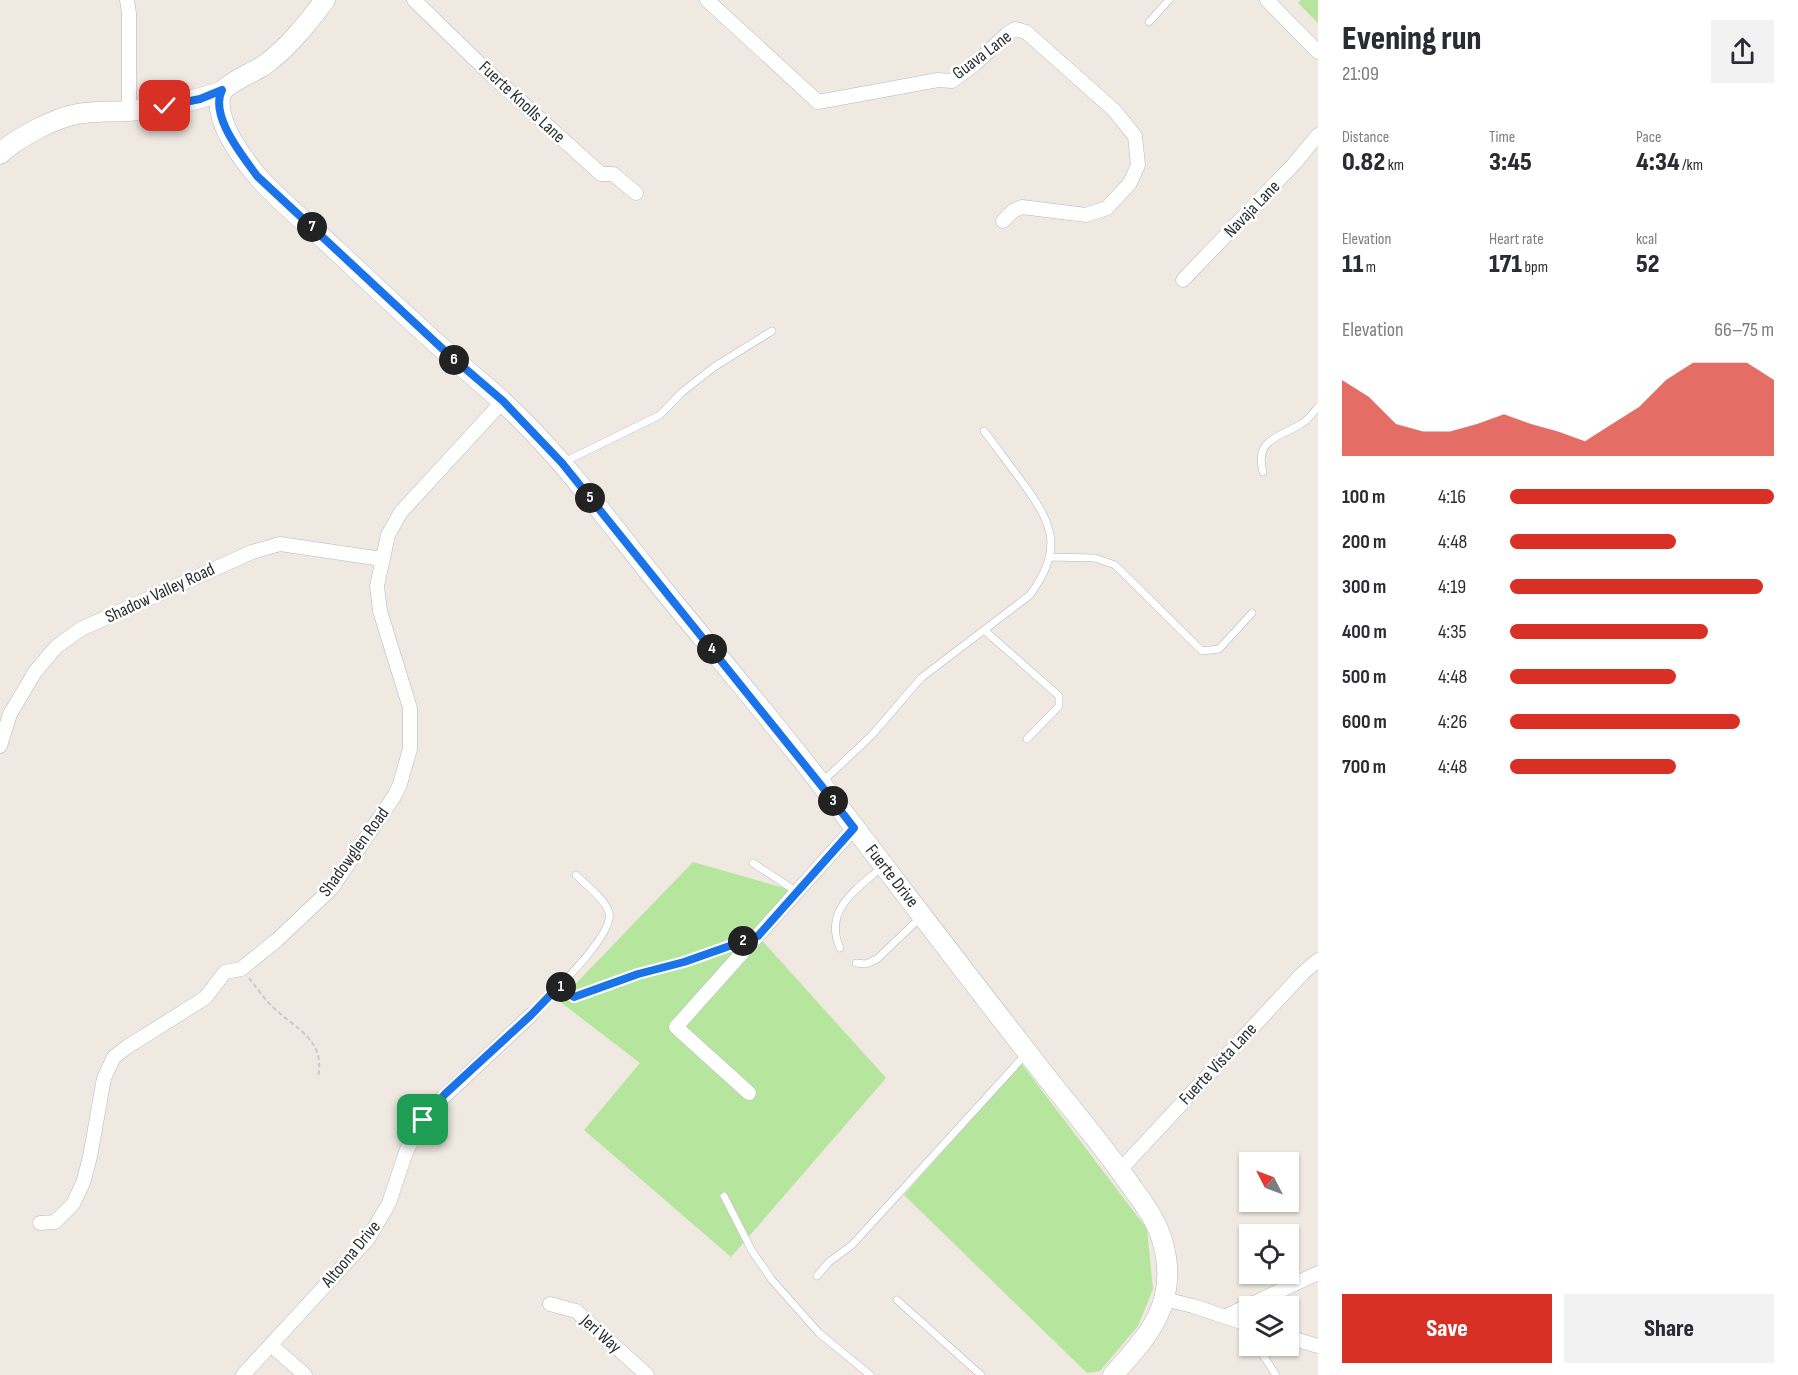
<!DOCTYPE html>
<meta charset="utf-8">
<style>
body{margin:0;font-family:"Sofia Sans Condensed",sans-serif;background:#f2f2f3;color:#2b2b33;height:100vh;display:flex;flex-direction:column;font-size:22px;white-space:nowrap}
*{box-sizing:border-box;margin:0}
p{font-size:20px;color:#7c7c81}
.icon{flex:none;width:33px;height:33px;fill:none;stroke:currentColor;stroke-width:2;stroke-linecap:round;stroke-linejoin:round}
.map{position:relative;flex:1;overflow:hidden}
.panel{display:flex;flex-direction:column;background:#fff;width:480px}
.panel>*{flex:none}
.needle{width:39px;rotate:312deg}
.fabs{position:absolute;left:1239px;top:1152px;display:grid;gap:12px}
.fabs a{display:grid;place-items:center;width:60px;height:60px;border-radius:0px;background:#fff;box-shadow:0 2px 4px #0004;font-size:30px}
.pin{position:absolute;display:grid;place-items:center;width:51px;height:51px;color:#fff;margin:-26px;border-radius:12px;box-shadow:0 3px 9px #0006}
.km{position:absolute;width:30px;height:30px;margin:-15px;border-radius:50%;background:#222;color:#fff;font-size:16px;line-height:30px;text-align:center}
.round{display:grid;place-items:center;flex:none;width:63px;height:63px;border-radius:0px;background:#f2f2f3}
.overview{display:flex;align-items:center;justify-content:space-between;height:102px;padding:0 24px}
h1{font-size:33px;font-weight:800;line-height:45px}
.metrics{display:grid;grid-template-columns:repeat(3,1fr);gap:9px;height:102px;padding:6px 24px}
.metrics div{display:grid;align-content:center}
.metrics b{font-size:26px;font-weight:800}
.metrics small{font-size:16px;font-weight:400}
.metrics p{font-size:16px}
.chart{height:168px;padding:12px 24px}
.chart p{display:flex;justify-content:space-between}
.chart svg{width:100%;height:108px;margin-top:6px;fill:#d93025;opacity:.7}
.button{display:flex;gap:12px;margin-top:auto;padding:12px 24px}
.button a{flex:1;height:69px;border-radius:0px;background:#d93025;color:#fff;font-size:24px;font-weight:800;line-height:69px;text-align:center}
.button a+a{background:#f2f2f3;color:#2b2b33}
ul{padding:0 24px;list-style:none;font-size:20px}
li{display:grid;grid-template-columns:96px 72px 1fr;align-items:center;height:45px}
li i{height:15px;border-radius:8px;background:#d93025}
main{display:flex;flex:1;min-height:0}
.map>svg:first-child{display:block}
.green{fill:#b6e59e}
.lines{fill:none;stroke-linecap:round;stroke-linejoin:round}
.lane-casing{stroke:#b4b7c1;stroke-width:8}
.street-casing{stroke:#b4b7c1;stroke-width:15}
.secondary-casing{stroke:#b4b7c1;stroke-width:21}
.path{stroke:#c9c9c9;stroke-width:2;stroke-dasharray:4.5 3;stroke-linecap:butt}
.lane{stroke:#fff;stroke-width:7}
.street{stroke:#fff;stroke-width:14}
.secondary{stroke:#fff;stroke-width:20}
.route-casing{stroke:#fff;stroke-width:12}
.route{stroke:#1a73e8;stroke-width:8}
.labels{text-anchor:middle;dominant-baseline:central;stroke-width:5;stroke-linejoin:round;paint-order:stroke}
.street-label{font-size:18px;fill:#2e2e2e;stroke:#fff}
</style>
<main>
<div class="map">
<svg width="1318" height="1375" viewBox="0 0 1318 1375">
<rect width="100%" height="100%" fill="#efe9e1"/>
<path class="green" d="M1301,0H1318V23L1298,3Z
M693,862L798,892L758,936L886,1078L731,1257L584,1130L640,1063L559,1001Z
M1021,1063L1147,1229L1153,1289L1138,1326L1100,1371L1087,1373L904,1195Z"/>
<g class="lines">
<g class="lane-casing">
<path id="lane" d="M1149,22L1169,0
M564,462L660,415L681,393L714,367L772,331
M1263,472C1254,438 1281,437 1301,424C1308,420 1313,413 1318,407
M1050,557L1095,558L1115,565L1202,651L1219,649L1252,613
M984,630L1059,696V706L1027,739
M822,782L871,736L921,678L1030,595C1063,549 1054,526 1023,483C1010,466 997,448 984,431
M753,863L797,892
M840,948C823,910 856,890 882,867
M856,963L866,964L877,959L921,917
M559,986L574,997C633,975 693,959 753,938
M531,1015C548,997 615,935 609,913C607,901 585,884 576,875
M724,1196L752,1251L772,1280L819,1333L870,1375
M817,1276L829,1262L852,1245L1025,1055
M897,1300L981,1375
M1257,1346L1276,1375"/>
</g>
<g class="street-casing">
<path id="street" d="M127,0L129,13V111
M414,0L486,70L601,174H613L636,193
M707,0L818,102L938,80L952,81L975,64L1007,34L1015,29L1026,32L1114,110L1135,136L1138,165L1130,183L1107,208L1086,215L1022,207L1013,211L1003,221
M1267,0L1318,52
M1183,280L1294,164L1318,135
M0,746L10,714L35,672L56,647L81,629L252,552L280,544L382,559
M749,1093L676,1027L854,828
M1120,1170L1303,973L1318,960
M40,1223L55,1222L73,1204L83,1183L90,1157L104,1078L114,1057L127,1047L205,998L225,972L241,969L277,940L331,889L395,795L400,784L410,749V708L380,611L377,586L388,535L401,512L503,401
M1164,1299L1193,1306L1250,1325
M550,1304L576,1311L647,1375
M1226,1316L1318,1273
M1288,1337L1318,1346
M271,1345L305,1375
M243,1375L368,1239L389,1203L406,1152L418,1128L433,1107L531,1015"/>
</g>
<g class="secondary-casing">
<path id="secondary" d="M325,0C307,24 287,49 263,66C250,74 233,80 222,91C211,117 242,158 259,178C283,205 312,227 338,252C386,297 434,343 485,386C557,447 611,526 670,598C721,660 773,722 822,785C889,872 956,961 1024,1048C1059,1095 1098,1138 1131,1186C1144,1204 1157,1221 1163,1243C1179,1303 1149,1335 1113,1375
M0,154C16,138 55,118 77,114C94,111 111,112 128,111C160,108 192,102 222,91"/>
</g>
<path class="path" d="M249,978C257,988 264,999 273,1007C296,1030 326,1039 318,1078"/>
<use href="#lane" class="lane"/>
<use href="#street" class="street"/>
<use href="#secondary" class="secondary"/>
</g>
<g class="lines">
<g class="route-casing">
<path id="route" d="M165,106L200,99L222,90C209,116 243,156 257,176L447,353L503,401L562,463L820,784L854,828L758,936L684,962L638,974L574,997L559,986L531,1015L445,1094L423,1120"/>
</g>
<use href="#route" class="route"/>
</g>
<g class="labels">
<g class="street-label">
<text transform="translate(982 55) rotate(-37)">Guava Lane</text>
<text transform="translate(522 102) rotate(43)">Fuerte Knolls Lane</text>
<text transform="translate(1252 209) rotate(-46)">Navaja Lane</text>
<text transform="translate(160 593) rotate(-25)">Shadow Valley Road</text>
<text transform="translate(354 852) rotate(-54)">Shadowglen Road</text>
<text transform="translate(892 876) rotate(52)">Fuerte Drive</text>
<text transform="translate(1218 1064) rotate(-47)">Fuerte Vista Lane</text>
<text transform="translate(351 1254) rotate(-50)">Altoona Drive</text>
<text transform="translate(601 1334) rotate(42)">Jeri Way</text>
</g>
</g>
</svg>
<div class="fabs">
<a><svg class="needle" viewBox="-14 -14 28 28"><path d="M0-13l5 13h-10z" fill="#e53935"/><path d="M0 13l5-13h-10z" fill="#7c7c81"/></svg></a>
<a><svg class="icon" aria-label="locate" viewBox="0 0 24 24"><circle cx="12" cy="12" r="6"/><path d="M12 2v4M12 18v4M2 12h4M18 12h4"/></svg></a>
<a><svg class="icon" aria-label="layers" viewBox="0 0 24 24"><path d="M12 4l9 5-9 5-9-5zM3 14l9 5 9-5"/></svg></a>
</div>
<div class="pin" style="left:423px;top:1120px;background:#1e9e55"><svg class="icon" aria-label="arrive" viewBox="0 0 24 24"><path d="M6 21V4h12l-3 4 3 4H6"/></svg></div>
<div class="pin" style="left:165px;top:106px;background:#d93025"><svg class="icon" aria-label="check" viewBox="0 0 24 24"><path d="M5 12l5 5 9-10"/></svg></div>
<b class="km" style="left:561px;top:987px">1</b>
<b class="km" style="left:743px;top:941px">2</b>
<b class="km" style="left:833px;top:801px">3</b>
<b class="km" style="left:712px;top:649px">4</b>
<b class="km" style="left:590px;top:498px">5</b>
<b class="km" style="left:454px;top:360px">6</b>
<b class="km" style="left:312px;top:227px">7</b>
</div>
<section class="panel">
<div class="overview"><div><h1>Evening run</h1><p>21:09</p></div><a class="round"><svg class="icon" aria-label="share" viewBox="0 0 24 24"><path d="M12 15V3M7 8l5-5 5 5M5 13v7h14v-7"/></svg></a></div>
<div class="metrics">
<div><p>Distance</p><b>0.82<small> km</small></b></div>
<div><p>Time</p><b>3:45</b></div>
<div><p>Pace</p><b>4:34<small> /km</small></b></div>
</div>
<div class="metrics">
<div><p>Elevation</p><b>11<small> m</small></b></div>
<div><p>Heart rate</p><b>171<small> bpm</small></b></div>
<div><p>kcal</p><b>52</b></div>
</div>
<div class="chart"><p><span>Elevation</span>66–75 m</p>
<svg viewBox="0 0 160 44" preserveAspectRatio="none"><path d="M0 44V13L10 20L20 31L30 34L40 34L50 31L60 27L70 31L80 34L90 38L100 31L110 24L120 13L130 6L140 6L150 6L160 13V44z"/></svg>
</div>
<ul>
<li><b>100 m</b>4:16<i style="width:100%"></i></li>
<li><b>200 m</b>4:48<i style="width:63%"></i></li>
<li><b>300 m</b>4:19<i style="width:96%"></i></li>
<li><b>400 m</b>4:35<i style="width:75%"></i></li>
<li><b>500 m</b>4:48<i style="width:63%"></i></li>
<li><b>600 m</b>4:26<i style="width:87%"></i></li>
<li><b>700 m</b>4:48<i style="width:63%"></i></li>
</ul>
<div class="button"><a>Save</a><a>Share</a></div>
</section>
</main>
